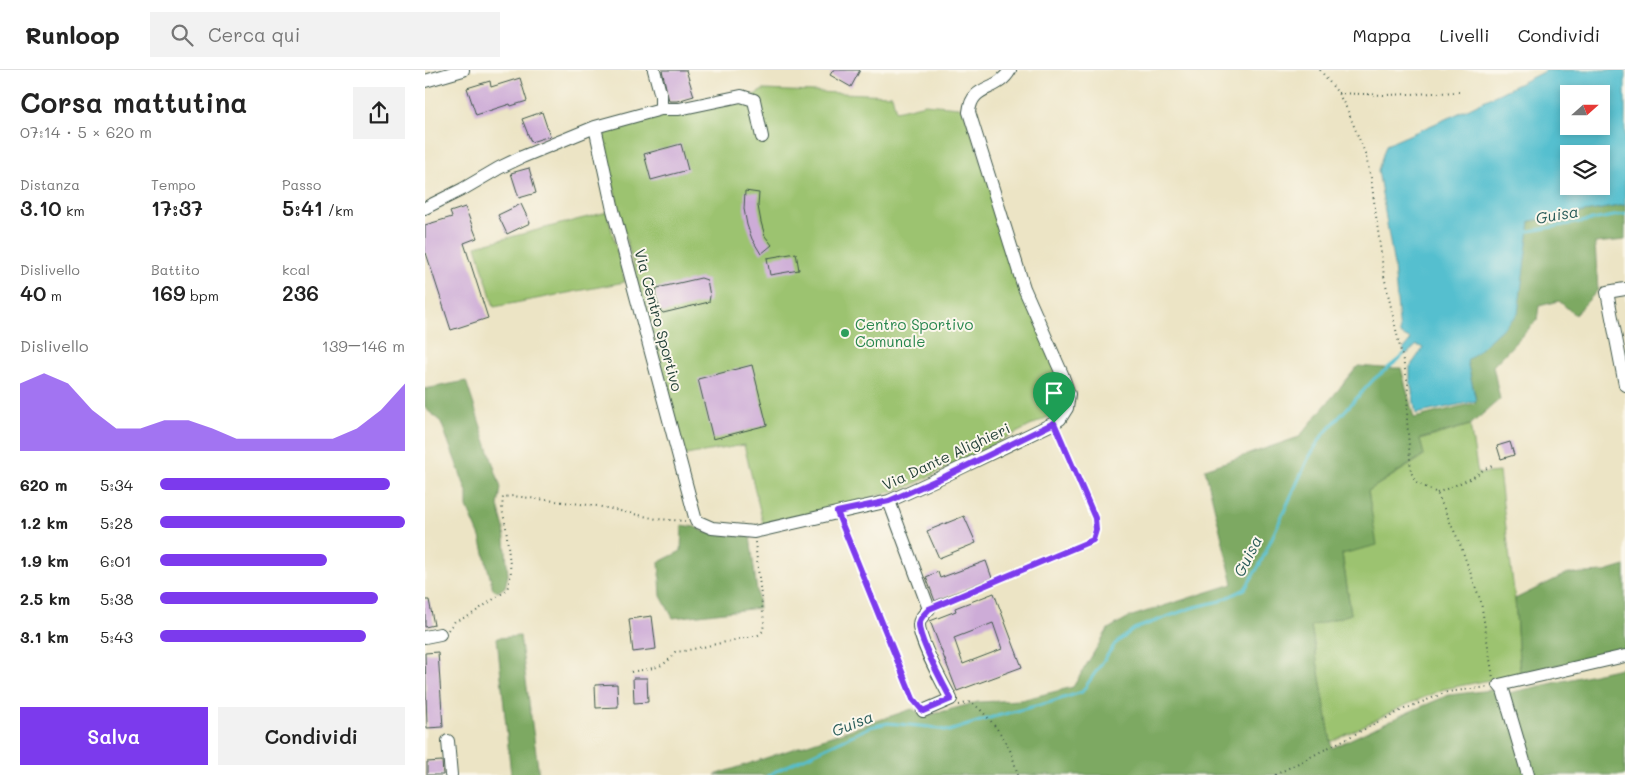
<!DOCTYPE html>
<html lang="it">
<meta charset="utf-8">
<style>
body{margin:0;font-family:Mali,sans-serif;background:#f2f2f2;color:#222;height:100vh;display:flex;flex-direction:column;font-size:19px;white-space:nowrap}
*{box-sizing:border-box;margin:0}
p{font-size:16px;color:#767676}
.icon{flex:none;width:28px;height:28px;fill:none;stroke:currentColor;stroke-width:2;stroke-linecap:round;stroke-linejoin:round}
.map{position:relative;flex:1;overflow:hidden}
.drawer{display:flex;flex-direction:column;background:#fff;width:425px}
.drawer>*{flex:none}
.needle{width:32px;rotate:69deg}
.tools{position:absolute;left:1135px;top:15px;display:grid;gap:10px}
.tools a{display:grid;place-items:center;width:50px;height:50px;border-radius:0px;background:#fff;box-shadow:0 2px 8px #0003;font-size:25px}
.pin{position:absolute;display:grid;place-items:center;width:42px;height:42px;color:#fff;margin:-51px -21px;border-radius:50% 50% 50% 0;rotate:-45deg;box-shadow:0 0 5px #0007}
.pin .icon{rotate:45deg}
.round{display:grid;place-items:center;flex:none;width:52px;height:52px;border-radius:0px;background:#f2f2f2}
.head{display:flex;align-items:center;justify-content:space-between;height:85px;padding:0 20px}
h1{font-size:28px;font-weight:600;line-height:38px}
.figures{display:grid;grid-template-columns:repeat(3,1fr);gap:8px;height:85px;padding:5px 20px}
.figures div{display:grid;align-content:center}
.figures b{font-size:21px;font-weight:600}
.figures small{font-size:14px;font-weight:400}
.figures p{font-size:14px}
.chart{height:140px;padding:10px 20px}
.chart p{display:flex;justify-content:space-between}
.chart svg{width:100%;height:90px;margin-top:5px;fill:#7c3aed;opacity:.7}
.button{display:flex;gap:10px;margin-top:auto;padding:10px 20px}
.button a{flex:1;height:58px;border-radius:0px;background:#7c3aed;color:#fff;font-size:20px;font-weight:600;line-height:58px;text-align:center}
.button a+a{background:#f2f2f2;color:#222}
ul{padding:0 20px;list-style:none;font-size:16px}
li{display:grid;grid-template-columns:80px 60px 1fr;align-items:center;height:38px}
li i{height:12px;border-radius:6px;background:#7c3aed}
header{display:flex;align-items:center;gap:30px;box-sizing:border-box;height:70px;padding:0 25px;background:#fff;border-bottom:1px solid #e0e0e0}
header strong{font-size:24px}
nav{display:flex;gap:28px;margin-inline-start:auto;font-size:18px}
.search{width:350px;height:45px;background:#f2f2f2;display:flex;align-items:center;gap:12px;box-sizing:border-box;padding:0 18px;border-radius:0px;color:#767676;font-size:19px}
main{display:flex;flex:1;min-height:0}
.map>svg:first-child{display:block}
.green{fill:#9cc36f;stroke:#5e8052}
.forest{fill:#7da962;stroke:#4e734b}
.water{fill:#54bfcf;stroke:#3a7e82;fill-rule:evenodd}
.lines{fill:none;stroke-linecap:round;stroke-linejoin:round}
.stream{stroke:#54bfcf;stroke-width:3}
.building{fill:#cdacd7;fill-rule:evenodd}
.minor-casing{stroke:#3e564a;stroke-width:14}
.path{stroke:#3e564a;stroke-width:2;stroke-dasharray:1 4;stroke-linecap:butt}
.minor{stroke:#fff;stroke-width:12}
.route-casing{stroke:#fff;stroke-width:10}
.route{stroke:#7c3aed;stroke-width:6}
.leisure-dot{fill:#2e9e5b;stroke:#fbf7ec;stroke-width:2}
.labels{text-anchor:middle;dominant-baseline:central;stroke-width:4;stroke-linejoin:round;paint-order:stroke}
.street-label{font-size:15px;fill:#1f3d34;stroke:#fbf7ec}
.leisure-label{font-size:15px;fill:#27864d;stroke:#fbf7ec;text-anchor:start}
.water-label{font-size:16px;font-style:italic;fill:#2c5e5b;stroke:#fbf7ec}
</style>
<header>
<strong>Runloop</strong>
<div class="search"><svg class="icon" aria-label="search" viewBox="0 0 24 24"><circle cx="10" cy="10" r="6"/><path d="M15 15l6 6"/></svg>Cerca qui</div>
<nav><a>Mappa</a><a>Livelli</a><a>Condividi</a></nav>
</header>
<main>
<section class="drawer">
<div class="head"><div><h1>Corsa mattutina</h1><p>07:14 · 5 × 620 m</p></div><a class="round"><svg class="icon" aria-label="share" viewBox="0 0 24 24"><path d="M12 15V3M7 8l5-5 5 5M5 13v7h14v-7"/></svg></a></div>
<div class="figures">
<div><p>Distanza</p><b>3.10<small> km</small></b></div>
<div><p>Tempo</p><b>17:37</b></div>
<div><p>Passo</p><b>5:41<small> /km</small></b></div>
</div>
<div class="figures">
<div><p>Dislivello</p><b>40<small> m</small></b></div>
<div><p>Battito</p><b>169<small> bpm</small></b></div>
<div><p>kcal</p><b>236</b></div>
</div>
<div class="chart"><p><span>Dislivello</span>139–146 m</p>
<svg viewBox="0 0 160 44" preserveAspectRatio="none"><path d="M0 44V11L10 6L20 11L30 24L40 33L50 33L60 29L70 29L80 33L90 38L100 38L110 38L120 38L130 38L140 33L150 24L160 11V44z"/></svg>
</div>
<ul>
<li><b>620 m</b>5:34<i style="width:94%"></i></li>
<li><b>1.2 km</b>5:28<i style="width:100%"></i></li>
<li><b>1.9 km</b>6:01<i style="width:68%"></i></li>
<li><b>2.5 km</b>5:38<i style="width:89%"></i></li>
<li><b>3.1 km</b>5:43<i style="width:84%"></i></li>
</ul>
<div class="button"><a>Salva</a><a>Condividi</a></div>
</section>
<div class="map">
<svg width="1200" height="705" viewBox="0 0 1200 705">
<rect width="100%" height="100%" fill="#fbf7ec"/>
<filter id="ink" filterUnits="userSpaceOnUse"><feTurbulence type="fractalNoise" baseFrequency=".02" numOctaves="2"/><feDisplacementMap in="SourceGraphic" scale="10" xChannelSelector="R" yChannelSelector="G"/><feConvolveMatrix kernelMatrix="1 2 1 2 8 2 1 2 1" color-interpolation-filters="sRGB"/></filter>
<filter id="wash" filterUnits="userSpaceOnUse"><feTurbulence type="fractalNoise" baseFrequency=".0096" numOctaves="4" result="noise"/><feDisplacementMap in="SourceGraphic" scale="20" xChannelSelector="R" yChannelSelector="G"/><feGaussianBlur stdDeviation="1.12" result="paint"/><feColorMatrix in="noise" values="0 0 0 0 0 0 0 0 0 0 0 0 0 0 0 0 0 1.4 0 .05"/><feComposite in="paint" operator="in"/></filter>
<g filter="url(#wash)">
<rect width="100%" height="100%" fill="#ece4c5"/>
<path class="green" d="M338,20L467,25L471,41L500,34L534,37L539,42L639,323L637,338L633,342L483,417L339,457L319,375L261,385L257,384L213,215L177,70L181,62L186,58L233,46L314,33Z
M182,142L200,212L69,237L51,176Z
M1045,355L1053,404L1074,402L1090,529L1095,604L1019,619L974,638L906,672L886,556L926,544L917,483L951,474L943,421L999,386L995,370Z"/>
<path class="forest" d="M1200,135V170L1170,173L1173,220L1150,245L1134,231L1114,236L1112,250L1068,296L1075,329L1045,355L995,369L999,385L943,421L952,475L917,484L926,544L886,556L907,678L979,644L1024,625L1066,620L1073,624L1084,623L1200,597V705H290L487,639L501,646L553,632L596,630L648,617L683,559L704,547L808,514L780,399L874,367L933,296L958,298H976L989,348L1050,333L1051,330L1042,291L1092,244L1105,151Z
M41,311L76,418L73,436L79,458L83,505L80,517L73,522L68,519L55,467L42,437V422L16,352L0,338V319Z
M257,455L270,457L282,463L325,466L334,538L248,548L236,526L234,492L256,481Z
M1200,496V579L1095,604L1090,529L1141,504L1180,502Z
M95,566L114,705H86L72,568Z"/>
<path class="water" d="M1122,0H1200V135L1105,151L1093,244L1042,291L1051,331L991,344L985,309V297L998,278L992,275L982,284L978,280L986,270L975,264L969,196L953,100L961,75L1032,44ZM1144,24H1176V56H1144ZM1144,84H1176V116H1144Z"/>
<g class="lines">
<path class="stream" d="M1100,162L1200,144
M343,705L445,657L463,653L505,657L524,661L568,647L626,632L657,622L690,574L709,559L766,538L795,531L820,519L835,494L883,389L897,366L949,309L973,290L982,281"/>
</g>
<g id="blocks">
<path class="building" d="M237,0H261L269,26L252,31H244Z
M408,0H435L426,17L405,5Z
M95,8L102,31L86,36L85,34L51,45L42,18L65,11L66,17Z
M117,42L125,66L106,72L97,49Z
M256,74L263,100L226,110L219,84Z
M104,98L111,123L94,128L86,103Z
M320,121L334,123L333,136L336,152L340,166L347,175L336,184L327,169L322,155L319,139Z
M96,134L105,153L82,164L73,145Z
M40,137L52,168L39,173L63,248L26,260L1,183L0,184V155L27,147L25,142Z
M371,183L374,200L345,205L342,188Z
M276,208L282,210L285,226L284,232L238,243L235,240L230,224L232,218Z
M327,295L342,355L288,369L273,309Z
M1085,372L1089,385L1076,389L1072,376Z
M539,446L551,473L514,488L502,461Z
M561,491L567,508L510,531L501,507L513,502L515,508Z
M569,523L597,597L532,621L505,551L531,541L530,538ZM568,553L577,579L538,594L529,568Z
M0,530H4L9,555L0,557Z
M227,546L231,579L208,582L204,549Z
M13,582L18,657L2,658L0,583Z
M208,608H222L223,632L209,633Z
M192,614L193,637L171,638L170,615Z
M17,691L18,705H2V692Z"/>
</g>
</g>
<g filter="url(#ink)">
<use href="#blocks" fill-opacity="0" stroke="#3e564a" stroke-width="1"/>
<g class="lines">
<g class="minor-casing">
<path id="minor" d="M0,11L38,0
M236,39H254L316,26L329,30L337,67
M170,57L188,140L271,451L287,458L329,462L464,431L521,405L629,353L635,349L642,338L644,324L637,304L599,218L544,42C547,13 572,23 585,0
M0,138L38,119L74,98L97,87L170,57L236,39V26L229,0
M1200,219L1182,222L1200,315
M464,431L504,539C500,544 494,548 494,555C494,571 518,614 526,629L498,641
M0,567L15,564
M23,671L26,705
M1103,705L1078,620L1074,615L1200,586"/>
</g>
<path class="path" d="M895,0L913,23L922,39L940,83L946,108L959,206L983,313L982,350L986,402L991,412L1012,423L1035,474L1056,532L1068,608
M913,23L960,25L1036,22
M1012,423L1047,408L1058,400L1069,395
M417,454L488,629L492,634
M515,535L667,470L671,461L670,448L633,362
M23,560L30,551L44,546L82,520L86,504L81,457L77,439L78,427L88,426L172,436L232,449L260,451
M206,602C225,598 239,600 250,582L259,581L333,565L338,561L339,552L330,472
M534,635L546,632C559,641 577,663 584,678C588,686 590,696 593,705
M850,705L977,640L1022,622L1063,617"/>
<use href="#minor" class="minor"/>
</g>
</g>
<g class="lines" filter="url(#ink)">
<g class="route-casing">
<path id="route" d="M629,353L670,448L671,460L668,470L504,539C500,544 494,548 494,555C494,570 518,614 526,629L498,641L488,629L412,442L464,431L521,406Z"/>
</g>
<use href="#route" class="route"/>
</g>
<circle class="leisure-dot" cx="420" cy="263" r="5"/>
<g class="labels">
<g class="street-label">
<text transform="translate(234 250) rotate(75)">Via Centro Sportivo</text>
<text transform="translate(521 386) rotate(-25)">Via Dante Alighieri</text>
</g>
<g class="leisure-label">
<text x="430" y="254">Centro Sportivo<tspan x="430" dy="17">Comunale</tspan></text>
</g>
<g class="water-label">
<text transform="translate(1132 144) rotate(-10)">Guisa</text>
<text transform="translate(822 486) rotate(-63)">Guisa</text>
<text transform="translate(427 653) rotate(-22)">Guisa</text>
</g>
</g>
</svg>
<div class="tools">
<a><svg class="needle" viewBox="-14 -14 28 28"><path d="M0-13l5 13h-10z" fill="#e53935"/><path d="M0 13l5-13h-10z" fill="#767676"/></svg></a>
<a><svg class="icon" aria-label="layers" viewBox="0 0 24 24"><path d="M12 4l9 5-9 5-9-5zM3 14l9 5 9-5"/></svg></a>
</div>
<div class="pin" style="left:629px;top:353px;background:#1e9e55"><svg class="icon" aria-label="arrive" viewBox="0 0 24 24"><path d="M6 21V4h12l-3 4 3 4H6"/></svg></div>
</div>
</main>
